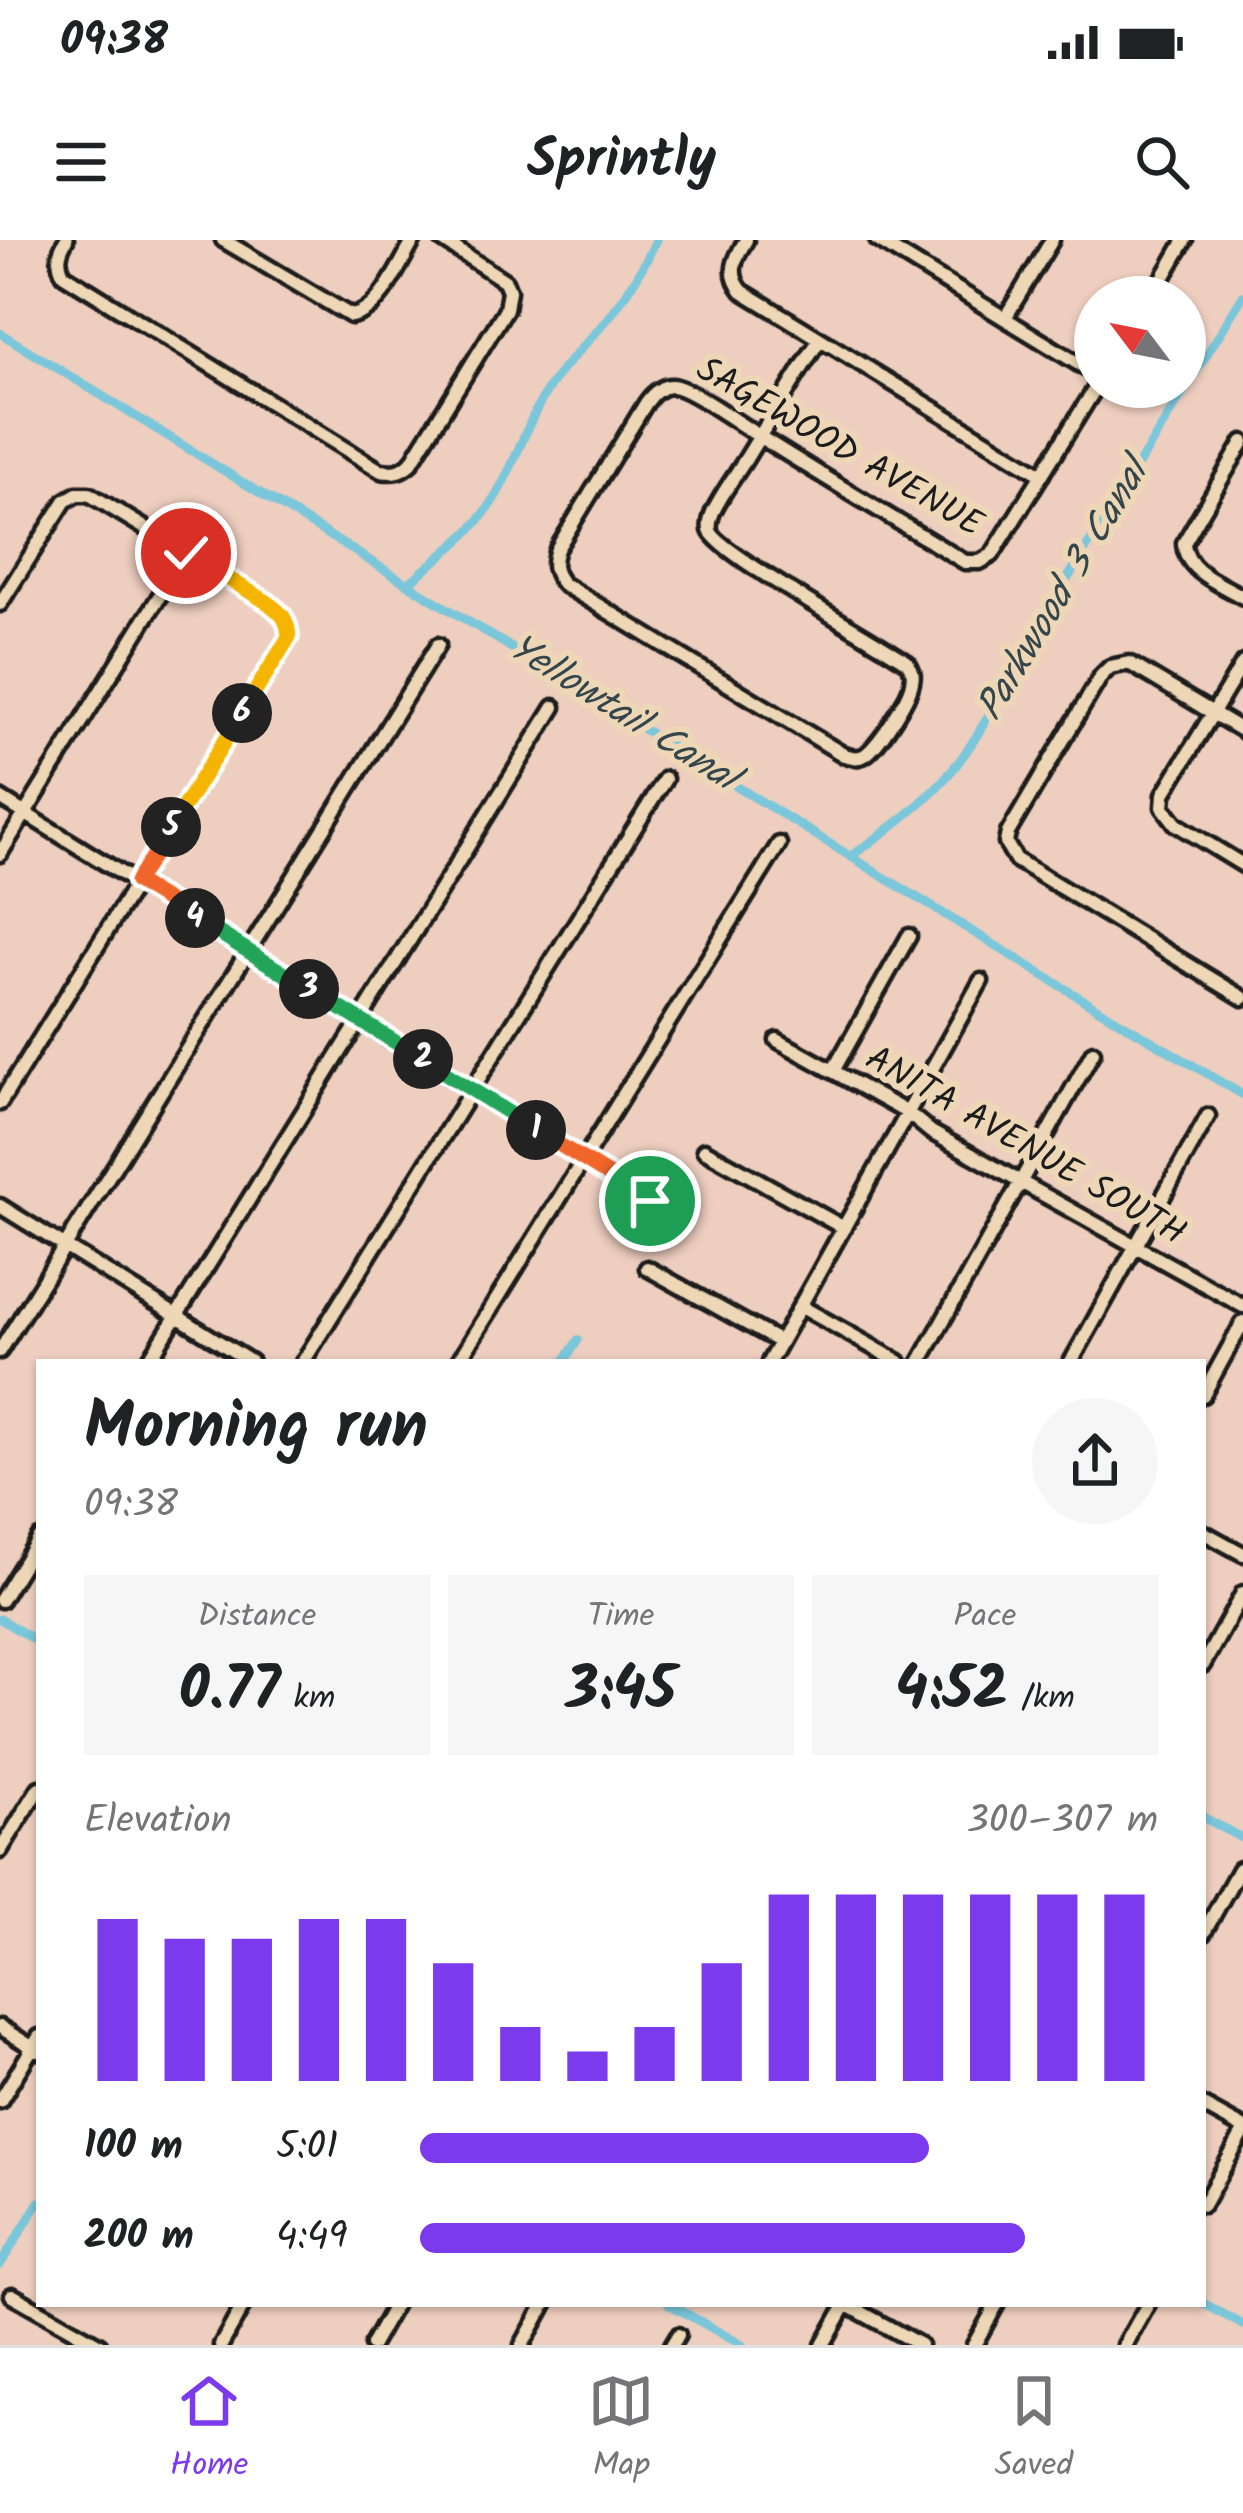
<!DOCTYPE html>
<meta charset="utf-8">
<style>
body{margin:0;font-family:Kalam,sans-serif;background:#f6f6f6;color:#202124;height:100vh;display:flex;flex-direction:column;font-size:45px;white-space:nowrap}
*{box-sizing:border-box;margin:0}
p{font-size:39px;color:#757577}
.icon{flex:none;width:66px;height:66px;fill:none;stroke:currentColor;stroke-width:2;stroke-linecap:round;stroke-linejoin:round}
.map{position:relative;flex:1;overflow:hidden}
.side{position:absolute;left:36px;top:1119px;width:1170px;height:948px;display:flex;flex-direction:column;background:#fff;border-radius:0px;box-shadow:0 3px 9px #0004}
.side>*{flex:none}
.needle{width:78px;rotate:302deg}
.buttons{position:absolute;left:1074px;top:36px;display:grid;gap:24px}
.buttons a{display:grid;place-items:center;width:132px;height:132px;border-radius:50%;background:#fff;box-shadow:0 3px 9px #0004;font-size:60px}
.pin{position:absolute;display:grid;place-items:center;width:102px;height:102px;color:#fff;margin:-51px;border:6px solid #fff;border-radius:50%;box-shadow:0 3px 12px #0007}
.km{position:absolute;width:60px;height:60px;margin:-30px;border-radius:50%;background:#222;color:#fff;font-size:33px;line-height:60px;text-align:center}
.round{display:grid;place-items:center;flex:none;width:126px;height:126px;border-radius:63px;background:#f6f6f6}
.summary{display:flex;align-items:center;justify-content:space-between;height:204px;padding:0 48px}
h1{font-size:66px;font-weight:700;line-height:90px}
.stats{display:grid;grid-template-columns:repeat(3,1fr);gap:18px;height:204px;padding:12px 48px}
.stats div{display:grid;align-content:center;border-radius:0px;background:#f6f6f6;text-align:center}
.stats b{font-size:60px;font-weight:700}
.stats small{font-size:33px;font-weight:400}
.stats p{font-size:33px}
.chart{height:336px;padding:24px 48px}
.chart p{display:flex;justify-content:space-between}
.chart svg{width:100%;height:216px;margin-top:12px;stroke:#7c3aed;stroke-width:6}
ul{padding:0 48px;list-style:none;font-size:39px}
li{display:grid;grid-template-columns:192px 144px 1fr;align-items:center;height:90px}
li i{height:30px;border-radius:15px;background:#7c3aed}
.status{display:flex;justify-content:space-between;align-items:center;height:84px;padding:0 60px;background:#fff;direction:ltr}
.status svg{height:33px;fill:currentColor}
header{display:flex;justify-content:space-between;align-items:center;height:156px;padding:0 48px;background:#fff;font-size:54px;font-weight:700}
.tabs{display:flex;justify-content:space-around;align-items:center;height:168px;border-top:3px solid #e0e0e0;background:#fff;font-size:33px;color:#757577}
.tabs a{display:grid;justify-items:center;gap:6px}
.tabs .active{color:#7c3aed}
.map>svg:first-child{display:block}
.lines{fill:none;stroke-linecap:round;stroke-linejoin:round}
.canal{stroke:#7ac6da;stroke-width:9}
.minor-casing{stroke:#1c1c1c;stroke-width:21}
.minor{stroke:#edd7b6;stroke-width:12}
.split-1-casing{stroke:#fff;stroke-width:24}
.split-2-casing{stroke:#fff;stroke-width:24}
.split-3-casing{stroke:#fff;stroke-width:24}
.split-4-casing{stroke:#fff;stroke-width:24}
.split-5-casing{stroke:#fff;stroke-width:24}
.split-6-casing{stroke:#fff;stroke-width:24}
.split-7-casing{stroke:#fff;stroke-width:24}
.split-8-casing{stroke:#fff;stroke-width:24}
.split-1{stroke:#f0652b;stroke-width:15}
.split-2{stroke:#22a559;stroke-width:15}
.split-3{stroke:#22a559;stroke-width:15}
.split-4{stroke:#22a559;stroke-width:15}
.split-5{stroke:#f0652b;stroke-width:15}
.split-6{stroke:#f5b400;stroke-width:15}
.split-7{stroke:#f5b400;stroke-width:15}
.split-8{stroke:#f5b400;stroke-width:15}
.labels{text-anchor:middle;dominant-baseline:central;stroke-width:12;stroke-linejoin:round;paint-order:stroke}
.street-label{font-size:36px;fill:#1c1c1c;stroke:#edd7b6}
.water-label{font-size:39px;font-style:italic;fill:#34464c;stroke:#edd7b6}
</style>
<div class="status"><b>09:38</b><svg viewBox="0 0 49 12"><path d="M0 12V9h3v3zM5 12V6h3v6zM10 12V3h3v9zM15 12V0h3v12zM26 1h20v11H26zM47 4h2v5h-2z"/></svg></div>
<header><svg class="icon" aria-label="menu" viewBox="0 0 24 24"><path d="M4 6h16M4 12h16M4 18h16"/></svg>Sprintly<svg class="icon" aria-label="search" viewBox="0 0 24 24"><circle cx="10" cy="10" r="6"/><path d="M15 15l6 6"/></svg></header>
<div class="map">
<svg width="1243" height="2105" viewBox="0 0 1243 2105">
<rect width="100%" height="100%" fill="#eecebf"/>
<filter id="ink" filterUnits="userSpaceOnUse"><feTurbulence type="fractalNoise" baseFrequency=".00833" numOctaves="2"/><feDisplacementMap in="SourceGraphic" scale="24" xChannelSelector="R" yChannelSelector="G"/><feConvolveMatrix kernelMatrix="1 2 1 2 8 2 1 2 1" color-interpolation-filters="sRGB"/></filter>
<g filter="url(#ink)">
<g class="lines">
<path class="canal" d="M0,93L1095,767L1243,855
M408,344C439,316 473,295 494,259C517,222 527,179 552,143C570,117 594,97 613,72C630,50 645,25 656,0
M851,616C932,560 969,525 1009,433L1243,56
M564,1122L578,1100
M0,1379L39,1403
M1203,1577L1243,1599
M0,2025L39,1962
M1203,2063L1243,2085
M669,2064L742,2105"/>
<g class="minor-casing">
<path id="minor" d="M66,0C58,13 57,23 64,35L381,231C394,233 401,232 411,223L506,69L509,51L505,41L442,0
M223,0L351,76C380,72 400,23 414,0
M746,0C735,18 727,33 742,51L1042,235
M877,0L1095,134
M1152,57L1185,0
M1005,78L1052,0
M820,99C795,138 771,178 747,217C736,235 722,253 713,272C711,277 709,285 710,290C714,311 880,402 908,423C912,431 914,433 912,442C910,457 876,511 863,516C855,519 853,517 844,515L563,344C553,332 552,324 557,309L646,163C653,153 664,143 677,147C697,153 738,183 757,195C826,238 895,280 965,322H980L992,315L1096,147
M1243,202L1184,303C1185,332 1221,344 1243,357
M0,364L65,261L77,254H89L265,361C280,372 288,377 289,397L0,863
M1243,423L1164,554L1163,567L1176,584L1243,625
M1243,491L1129,423L1110,427L1101,436L1008,593L1006,603L1016,620L1243,758
M0,558L650,961
M0,614L186,313
M777,800L908,873L931,892L1243,1066
M833,831L909,696
M704,910L844,988
M0,966L251,1122
M647,1028L780,1102
M800,1066L899,1122
M0,1111L438,405
M148,1122L554,467
M303,1122L665,539
M458,1122L779,604
M769,1122L981,741
M920,1122L1093,812
M1071,1122L1208,876
M1203,1155L1243,1082
M1203,1292L1243,1314
M1,1360L39,1298
M1203,1425L1243,1353
M0,1611L39,1548
M1203,1694L1239,1629
M0,1787L38,1811
M0,1861L39,1797
M1203,1866L1243,1888
M1203,1965L1243,1893
M12,2055L100,2105
M846,2064L920,2105
M221,2105L244,2064
M372,2105L395,2064
M522,2105L545,2064
M672,2105L678,2095
M823,2105L846,2064
M974,2105L997,2064
M1125,2105L1148,2064"/>
</g>
<use href="#minor" class="minor"/>
</g>
</g>
<g class="lines" filter="url(#ink)">
<g class="split-1-casing">
<path id="split-1" d="M536,890L650,961"/>
</g>
<g class="split-2-casing">
<path id="split-2" d="M423,819L536,890"/>
</g>
<g class="split-3-casing">
<path id="split-3" d="M309,749L423,819"/>
</g>
<g class="split-4-casing">
<path id="split-4" d="M195,678L309,749"/>
</g>
<g class="split-5-casing">
<path id="split-5" d="M171,587L136,642L195,678"/>
</g>
<g class="split-6-casing">
<path id="split-6" d="M171,587L242,473"/>
</g>
<g class="split-7-casing">
<path id="split-7" d="M242,473L289,397C288,378 281,373 267,362"/>
</g>
<g class="split-8-casing">
<path id="split-8" d="M186,313L267,362"/>
</g>
<use href="#split-1" class="split-1"/>
<use href="#split-2" class="split-2"/>
<use href="#split-3" class="split-3"/>
<use href="#split-4" class="split-4"/>
<use href="#split-5" class="split-5"/>
<use href="#split-6" class="split-6"/>
<use href="#split-7" class="split-7"/>
<use href="#split-8" class="split-8"/>
</g>
<g class="labels">
<g class="street-label">
<text transform="translate(839 208) rotate(30)">SAGEWOOD AVENUE</text>
<text transform="translate(1025 907) rotate(30)">ANITA AVENUE SOUTH</text>
</g>
<g class="water-label">
<text transform="translate(1064 351) rotate(-59)">Parkwood 3 Canal</text>
<text transform="translate(622 474) rotate(32)">Yellowtail Canal</text>
</g>
</g>
</svg>
<div class="buttons">
<a><svg class="needle" viewBox="-14 -14 28 28"><path d="M0-13l5 13h-10z" fill="#e53935"/><path d="M0 13l5-13h-10z" fill="#757577"/></svg></a>
</div>
<div class="pin" style="left:650px;top:961px;background:#1e9e55"><svg class="icon" aria-label="arrive" viewBox="0 0 24 24"><path d="M6 21V4h12l-3 4 3 4H6"/></svg></div>
<div class="pin" style="left:186px;top:313px;background:#d93025"><svg class="icon" aria-label="check" viewBox="0 0 24 24"><path d="M5 12l5 5 9-10"/></svg></div>
<b class="km" style="left:536px;top:890px">1</b>
<b class="km" style="left:423px;top:819px">2</b>
<b class="km" style="left:309px;top:749px">3</b>
<b class="km" style="left:195px;top:678px">4</b>
<b class="km" style="left:171px;top:587px">5</b>
<b class="km" style="left:242px;top:473px">6</b>
<section class="side">
<div class="summary"><div><h1>Morning run</h1><p>09:38</p></div><a class="round"><svg class="icon" aria-label="share" viewBox="0 0 24 24"><path d="M12 15V3M7 8l5-5 5 5M5 13v7h14v-7"/></svg></a></div>
<div class="stats">
<div><p>Distance</p><b>0.77<small> km</small></b></div>
<div><p>Time</p><b>3:45</b></div>
<div><p>Pace</p><b>4:52<small> /km</small></b></div>
</div>
<div class="chart"><p><span>Elevation</span>300–307 m</p>
<svg viewBox="0 0 160 44" preserveAspectRatio="none"><path d="M5 44V11M15 44V15M25 44V15M35 44V11M45 44V11M55 44V20M65 44V33M75 44V38M85 44V33M95 44V20M105 44V6M115 44V6M125 44V6M135 44V6M145 44V6M155 44V6"/></svg>
</div>
<ul>
<li><b>100 m</b>5:01<i style="width:69%"></i></li>
<li><b>200 m</b>4:49<i style="width:82%"></i></li>
</ul>
</section>
</div>
<nav class="tabs">
<a class="active"><svg class="icon" aria-label="home" viewBox="0 0 24 24"><path d="M3 11l9-7 9 7M6 9v11h12V9"/></svg>Home</a>
<a><svg class="icon" aria-label="map" viewBox="0 0 24 24"><path d="M3 6l6-2 6 2 6-2v14l-6 2-6-2-6 2zM9 4v14M15 6v14"/></svg>Map</a>
<a><svg class="icon" aria-label="saved" viewBox="0 0 24 24"><path d="M7 4h10v16l-5-4-5 4z"/></svg>Saved</a>
</nav>
